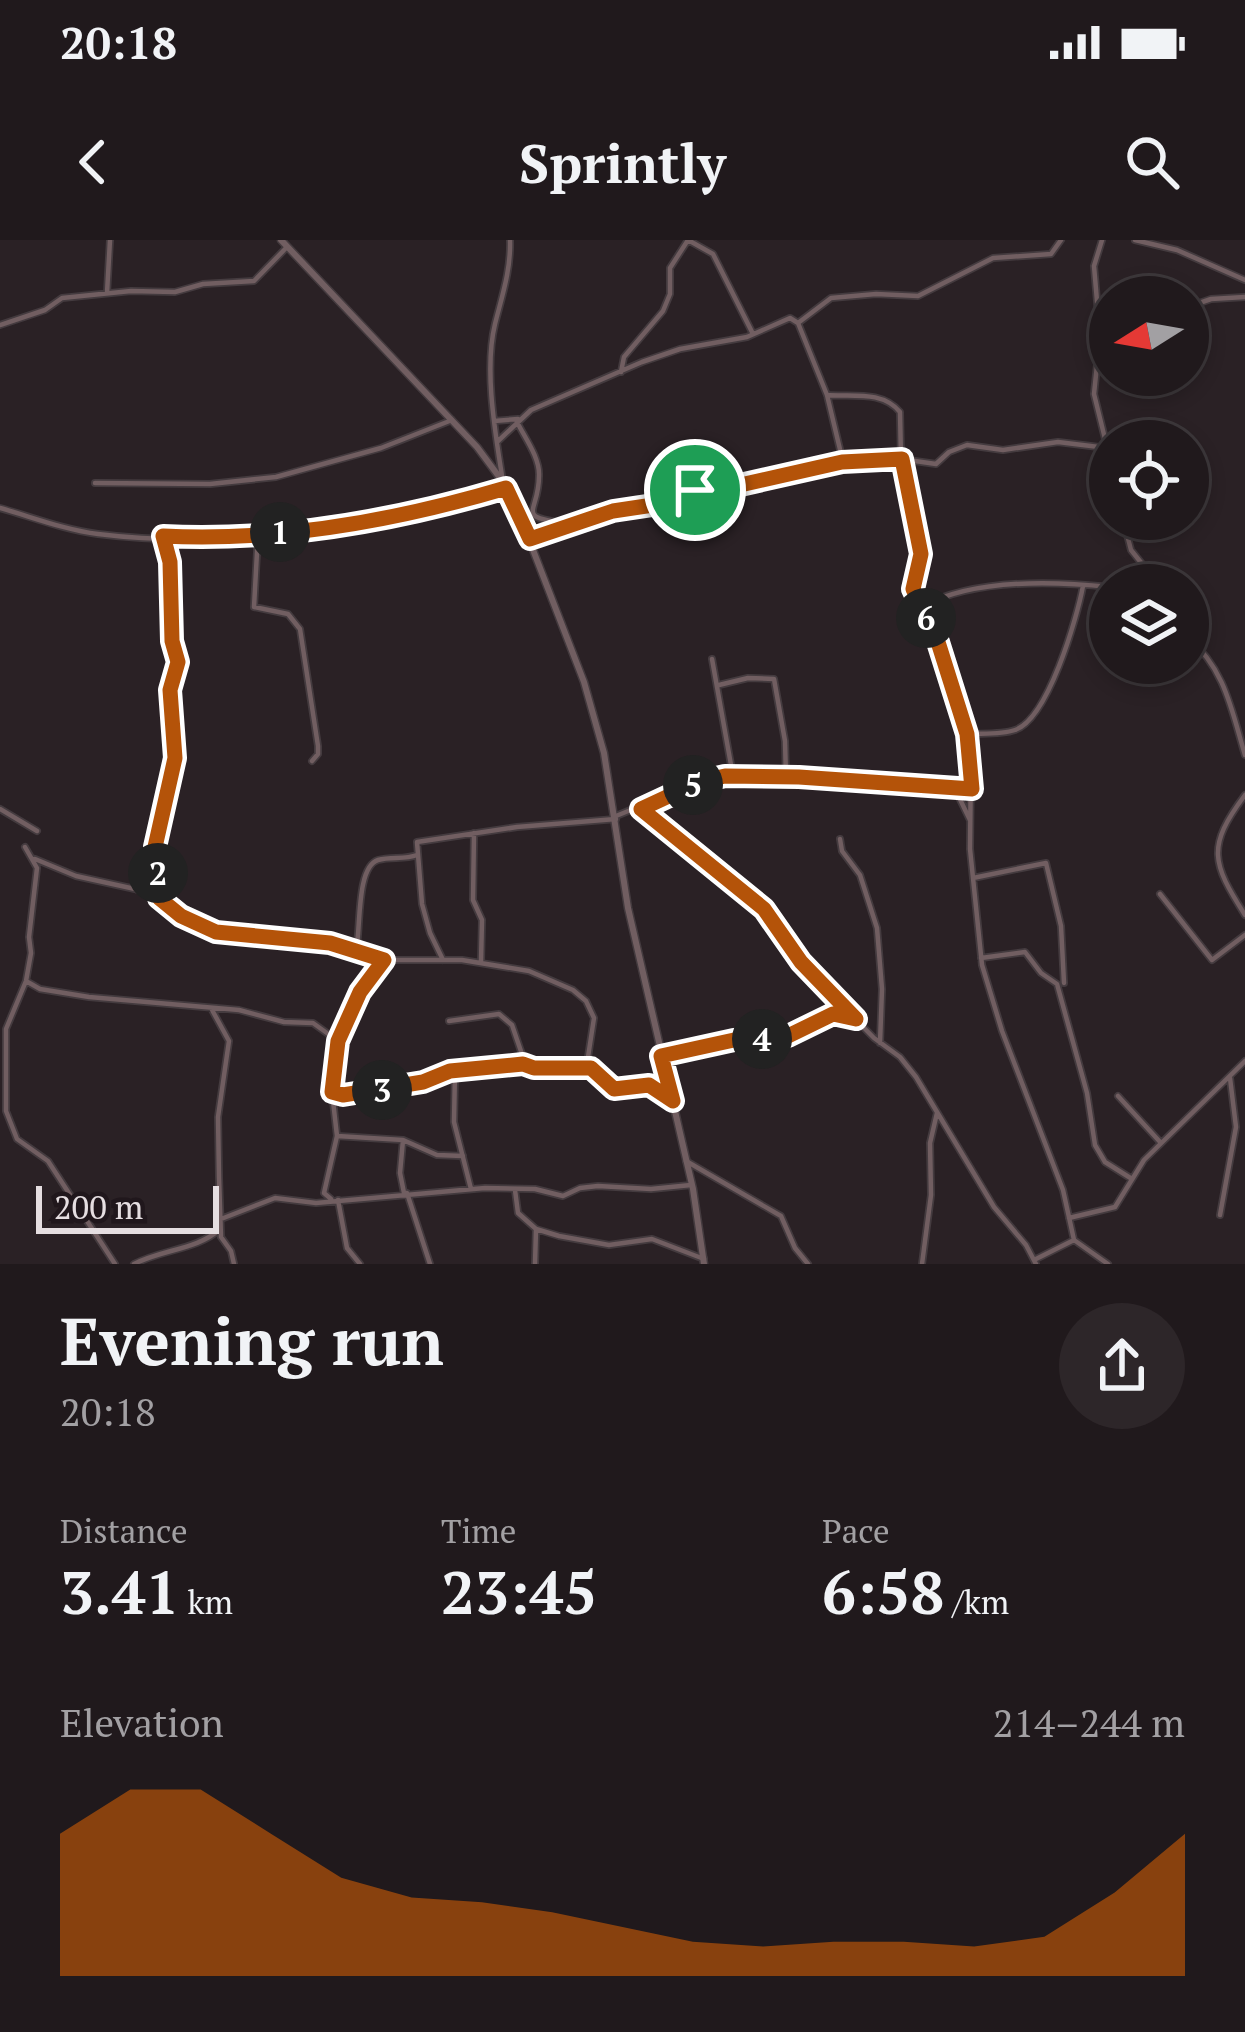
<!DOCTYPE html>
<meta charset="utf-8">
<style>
body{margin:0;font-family:"PT Serif",serif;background:#2d2629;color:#f1f3f6;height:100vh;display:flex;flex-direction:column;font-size:45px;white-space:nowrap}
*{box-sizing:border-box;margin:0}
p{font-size:39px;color:#a2a0a3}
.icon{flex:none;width:66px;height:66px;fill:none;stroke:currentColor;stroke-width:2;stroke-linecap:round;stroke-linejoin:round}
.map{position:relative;height:1024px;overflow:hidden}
.panel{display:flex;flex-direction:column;background:#20191c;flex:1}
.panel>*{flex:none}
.needle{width:78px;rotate:259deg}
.buttons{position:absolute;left:1089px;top:36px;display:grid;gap:24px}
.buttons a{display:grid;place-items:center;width:120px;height:120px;border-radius:50%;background:#20191c;box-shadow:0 6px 18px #0003,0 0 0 3px #3d383b;font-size:60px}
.scale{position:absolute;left:36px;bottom:30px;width:183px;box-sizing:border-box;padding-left:12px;border:6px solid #e5dee1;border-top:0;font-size:33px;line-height:42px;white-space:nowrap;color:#e5dee1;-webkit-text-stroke:9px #20171c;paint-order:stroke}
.pin{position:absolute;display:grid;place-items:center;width:102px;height:102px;color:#fff;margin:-51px;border:6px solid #fff;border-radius:50%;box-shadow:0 3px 12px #0007}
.km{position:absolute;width:60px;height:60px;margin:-30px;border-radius:50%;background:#222;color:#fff;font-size:33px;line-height:60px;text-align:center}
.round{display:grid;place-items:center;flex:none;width:126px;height:126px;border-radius:63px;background:#2d2629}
.head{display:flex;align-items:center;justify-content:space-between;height:204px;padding:0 60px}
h1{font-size:66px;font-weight:700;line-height:90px}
.stats{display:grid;grid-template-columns:repeat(3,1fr);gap:18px;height:204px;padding:12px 60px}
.stats div{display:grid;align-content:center}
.stats b{font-size:60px;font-weight:700}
.stats small{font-size:33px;font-weight:400}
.stats p{font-size:33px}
.chart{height:336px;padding:24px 60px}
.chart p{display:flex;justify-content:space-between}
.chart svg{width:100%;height:216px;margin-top:12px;fill:#b45309;opacity:.7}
.status{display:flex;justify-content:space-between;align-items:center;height:84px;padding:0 60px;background:#20191c;direction:ltr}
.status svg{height:33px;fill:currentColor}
header{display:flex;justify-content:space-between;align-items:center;height:156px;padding:0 60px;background:#20191c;font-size:54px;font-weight:700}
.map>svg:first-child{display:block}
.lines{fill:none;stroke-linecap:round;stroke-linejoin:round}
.minor-casing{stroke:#443b3f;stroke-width:8}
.tertiary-casing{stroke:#443b3f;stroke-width:9}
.minor{stroke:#715e61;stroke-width:4.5}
.tertiary{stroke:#715e61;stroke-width:6}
.route-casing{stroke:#fff;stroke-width:24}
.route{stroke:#b45309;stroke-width:15}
</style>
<div class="status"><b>20:18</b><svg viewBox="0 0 49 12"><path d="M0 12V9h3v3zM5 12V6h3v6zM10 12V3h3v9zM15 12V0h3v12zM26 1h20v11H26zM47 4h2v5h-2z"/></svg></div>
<header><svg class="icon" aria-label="back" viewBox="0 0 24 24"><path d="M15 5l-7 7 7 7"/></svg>Sprintly<svg class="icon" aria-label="search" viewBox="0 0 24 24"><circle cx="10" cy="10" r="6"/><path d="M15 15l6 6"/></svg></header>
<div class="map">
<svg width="1245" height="1024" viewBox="0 0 1245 1024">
<rect width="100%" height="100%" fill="#2a2125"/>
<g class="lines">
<g class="minor-casing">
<path id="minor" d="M688,0L713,14L753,94
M1102,0L1094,26L1100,96L1094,154L1110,219
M1135,0L1177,10L1245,40
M107,53L110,0
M1188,67L1211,59L1245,57
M1097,78L1110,75
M798,83L831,58L876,54L918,56L993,18L1051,14L1061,0
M0,85L45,70L62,58L131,51L175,52L203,44L254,41L287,7
M621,132L624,117L663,71L670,54V28L688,0
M827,155C852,157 882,150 900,172L901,219L921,322L914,353L938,402L971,517L970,609L982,725L1002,791L1063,950L1074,1000L1108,1024
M494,181L518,179
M517,182C525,198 540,218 539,236C539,275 512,276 570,284
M497,202L531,170L642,122L680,109L747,97L790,78L798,83L827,155L843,222
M502,236C495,191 484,129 495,84C502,56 511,30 510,0
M95,243L210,244L276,237L381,208L452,180
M0,268C32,277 65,290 98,294C233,311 376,286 506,248
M1123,279L1131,310L1159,345
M258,294L254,367L288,374L300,389L318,506V514L312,521
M530,299L603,274L653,265L684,252L718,250L783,233L867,220L901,219L936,224L949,212L967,205L1003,210L1058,202L1107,208
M921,367C972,339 1052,341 1110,347
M1188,398C1225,428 1232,472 1245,515
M712,419L733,536
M719,445L748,438L774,439L785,501L786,537
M967,494C981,493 1001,495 1015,490C1048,479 1077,378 1083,346
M955,549L970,580
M1245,555C1206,607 1212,623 1245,675
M0,569L37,591
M641,569L764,669L816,739L874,798L900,817L916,837L994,967L1026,1005L1036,1024
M616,576L699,542L725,536L799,537L972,549
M474,593L473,660L482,680L481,722
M840,599L842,611L860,635L877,688L882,749L880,803
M25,607L37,628L29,697L31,713L26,741L6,789V871L17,899L48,921L115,1024
M35,619L76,636L135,649L159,658L181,676L231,696L330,703L384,720H462L529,731L573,750L586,761L594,778L588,817L591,828L602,842L618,850L649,845L673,861
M973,638L1046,623L1061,686L1064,743
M1160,654L1212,720L1245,695
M159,658L155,607L175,518L170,450L178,421L172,401L170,322L163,298
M356,711C361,689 356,627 378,620C391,616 404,620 417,615
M981,718L1025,712L1041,733L1057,744L1087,853L1095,905L1105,922L1132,939
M443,720L430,693L422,664L417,602L517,587L616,579
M26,741L40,749L89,757L239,770L284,782L313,783L338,801
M211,768L229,801L218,877L219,937L221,997L231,1011L234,1024
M449,781L499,774L512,785L526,826L591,828
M661,816L738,800L788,796L826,775L851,778
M455,831L454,882L471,949
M332,852L353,855L423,842L450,831L523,824
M1118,856L1161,903
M337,896L403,900L437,915L463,916
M403,900L400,933L404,953
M686,921L781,976L795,1008L808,1024
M515,950L518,973L536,989L559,996L609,1005L652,999L704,1019
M407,953L430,1024
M331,959L324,953L337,896L332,852L338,801L360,752L384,720
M338,960L347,1008L360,1024
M1220,975L1236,887L1230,838
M1069,978L1115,967L1144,920L1245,821
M221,979L275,958L316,963L485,948L535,949L563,956L580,948L598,946L651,949L691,945
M1036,1019L1074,1000
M134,1024C163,1009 197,1010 220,989
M535,1024L536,989
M922,1024L931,955L930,903L937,873"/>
</g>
<g class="tertiary-casing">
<path id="tertiary" d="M281,0L477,207L503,242L518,271L584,442L604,513L628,668L693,949L704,1024"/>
</g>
<use href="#minor" class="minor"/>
<use href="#tertiary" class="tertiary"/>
</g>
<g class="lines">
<g class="route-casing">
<path id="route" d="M902,219L921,314L913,349L938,402L967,494L972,549L799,537L725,536L699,542L641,569L764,669L801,722L856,779L833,774L788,796L734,800L661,816L673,861L649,845L614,849L591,828H534L523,824L450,831L423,842L343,855L332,852L338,801L360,752L384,720L330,703L216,692L181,676L159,658L155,607L175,518L170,450L178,422L172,401L170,322L163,296C280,302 395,281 506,248L530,299L613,271L653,265L684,252L718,250L842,222Z"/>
</g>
<use href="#route" class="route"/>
</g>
</svg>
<div class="buttons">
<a><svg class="needle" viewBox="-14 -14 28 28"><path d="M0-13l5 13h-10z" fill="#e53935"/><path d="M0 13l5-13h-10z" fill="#a2a0a3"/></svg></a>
<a><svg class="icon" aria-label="locate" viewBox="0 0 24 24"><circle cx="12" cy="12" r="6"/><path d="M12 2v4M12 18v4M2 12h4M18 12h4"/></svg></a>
<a><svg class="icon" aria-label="layers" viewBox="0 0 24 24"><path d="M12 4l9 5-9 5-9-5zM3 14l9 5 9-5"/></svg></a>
</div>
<div class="scale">200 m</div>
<div class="pin" style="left:695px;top:250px;background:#1e9e55"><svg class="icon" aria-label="arrive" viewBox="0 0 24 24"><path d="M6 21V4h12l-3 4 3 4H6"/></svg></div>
<b class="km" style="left:280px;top:292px">1</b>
<b class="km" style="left:158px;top:633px">2</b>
<b class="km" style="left:382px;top:850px">3</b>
<b class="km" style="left:762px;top:799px">4</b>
<b class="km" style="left:693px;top:545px">5</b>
<b class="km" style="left:926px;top:378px">6</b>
</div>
<section class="panel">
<div class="head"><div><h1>Evening run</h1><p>20:18</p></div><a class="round"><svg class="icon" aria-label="share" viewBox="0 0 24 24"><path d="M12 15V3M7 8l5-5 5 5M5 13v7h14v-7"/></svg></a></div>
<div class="stats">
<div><p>Distance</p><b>3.41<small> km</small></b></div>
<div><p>Time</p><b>23:45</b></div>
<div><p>Pace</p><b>6:58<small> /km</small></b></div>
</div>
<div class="chart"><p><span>Elevation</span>214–244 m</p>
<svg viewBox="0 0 160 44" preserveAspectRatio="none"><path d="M0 44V15L10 6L20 6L30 15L40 24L50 28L60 29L70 31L80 34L90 37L100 38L110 37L120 37L130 38L140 36L150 27L160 15V44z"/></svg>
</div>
</section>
